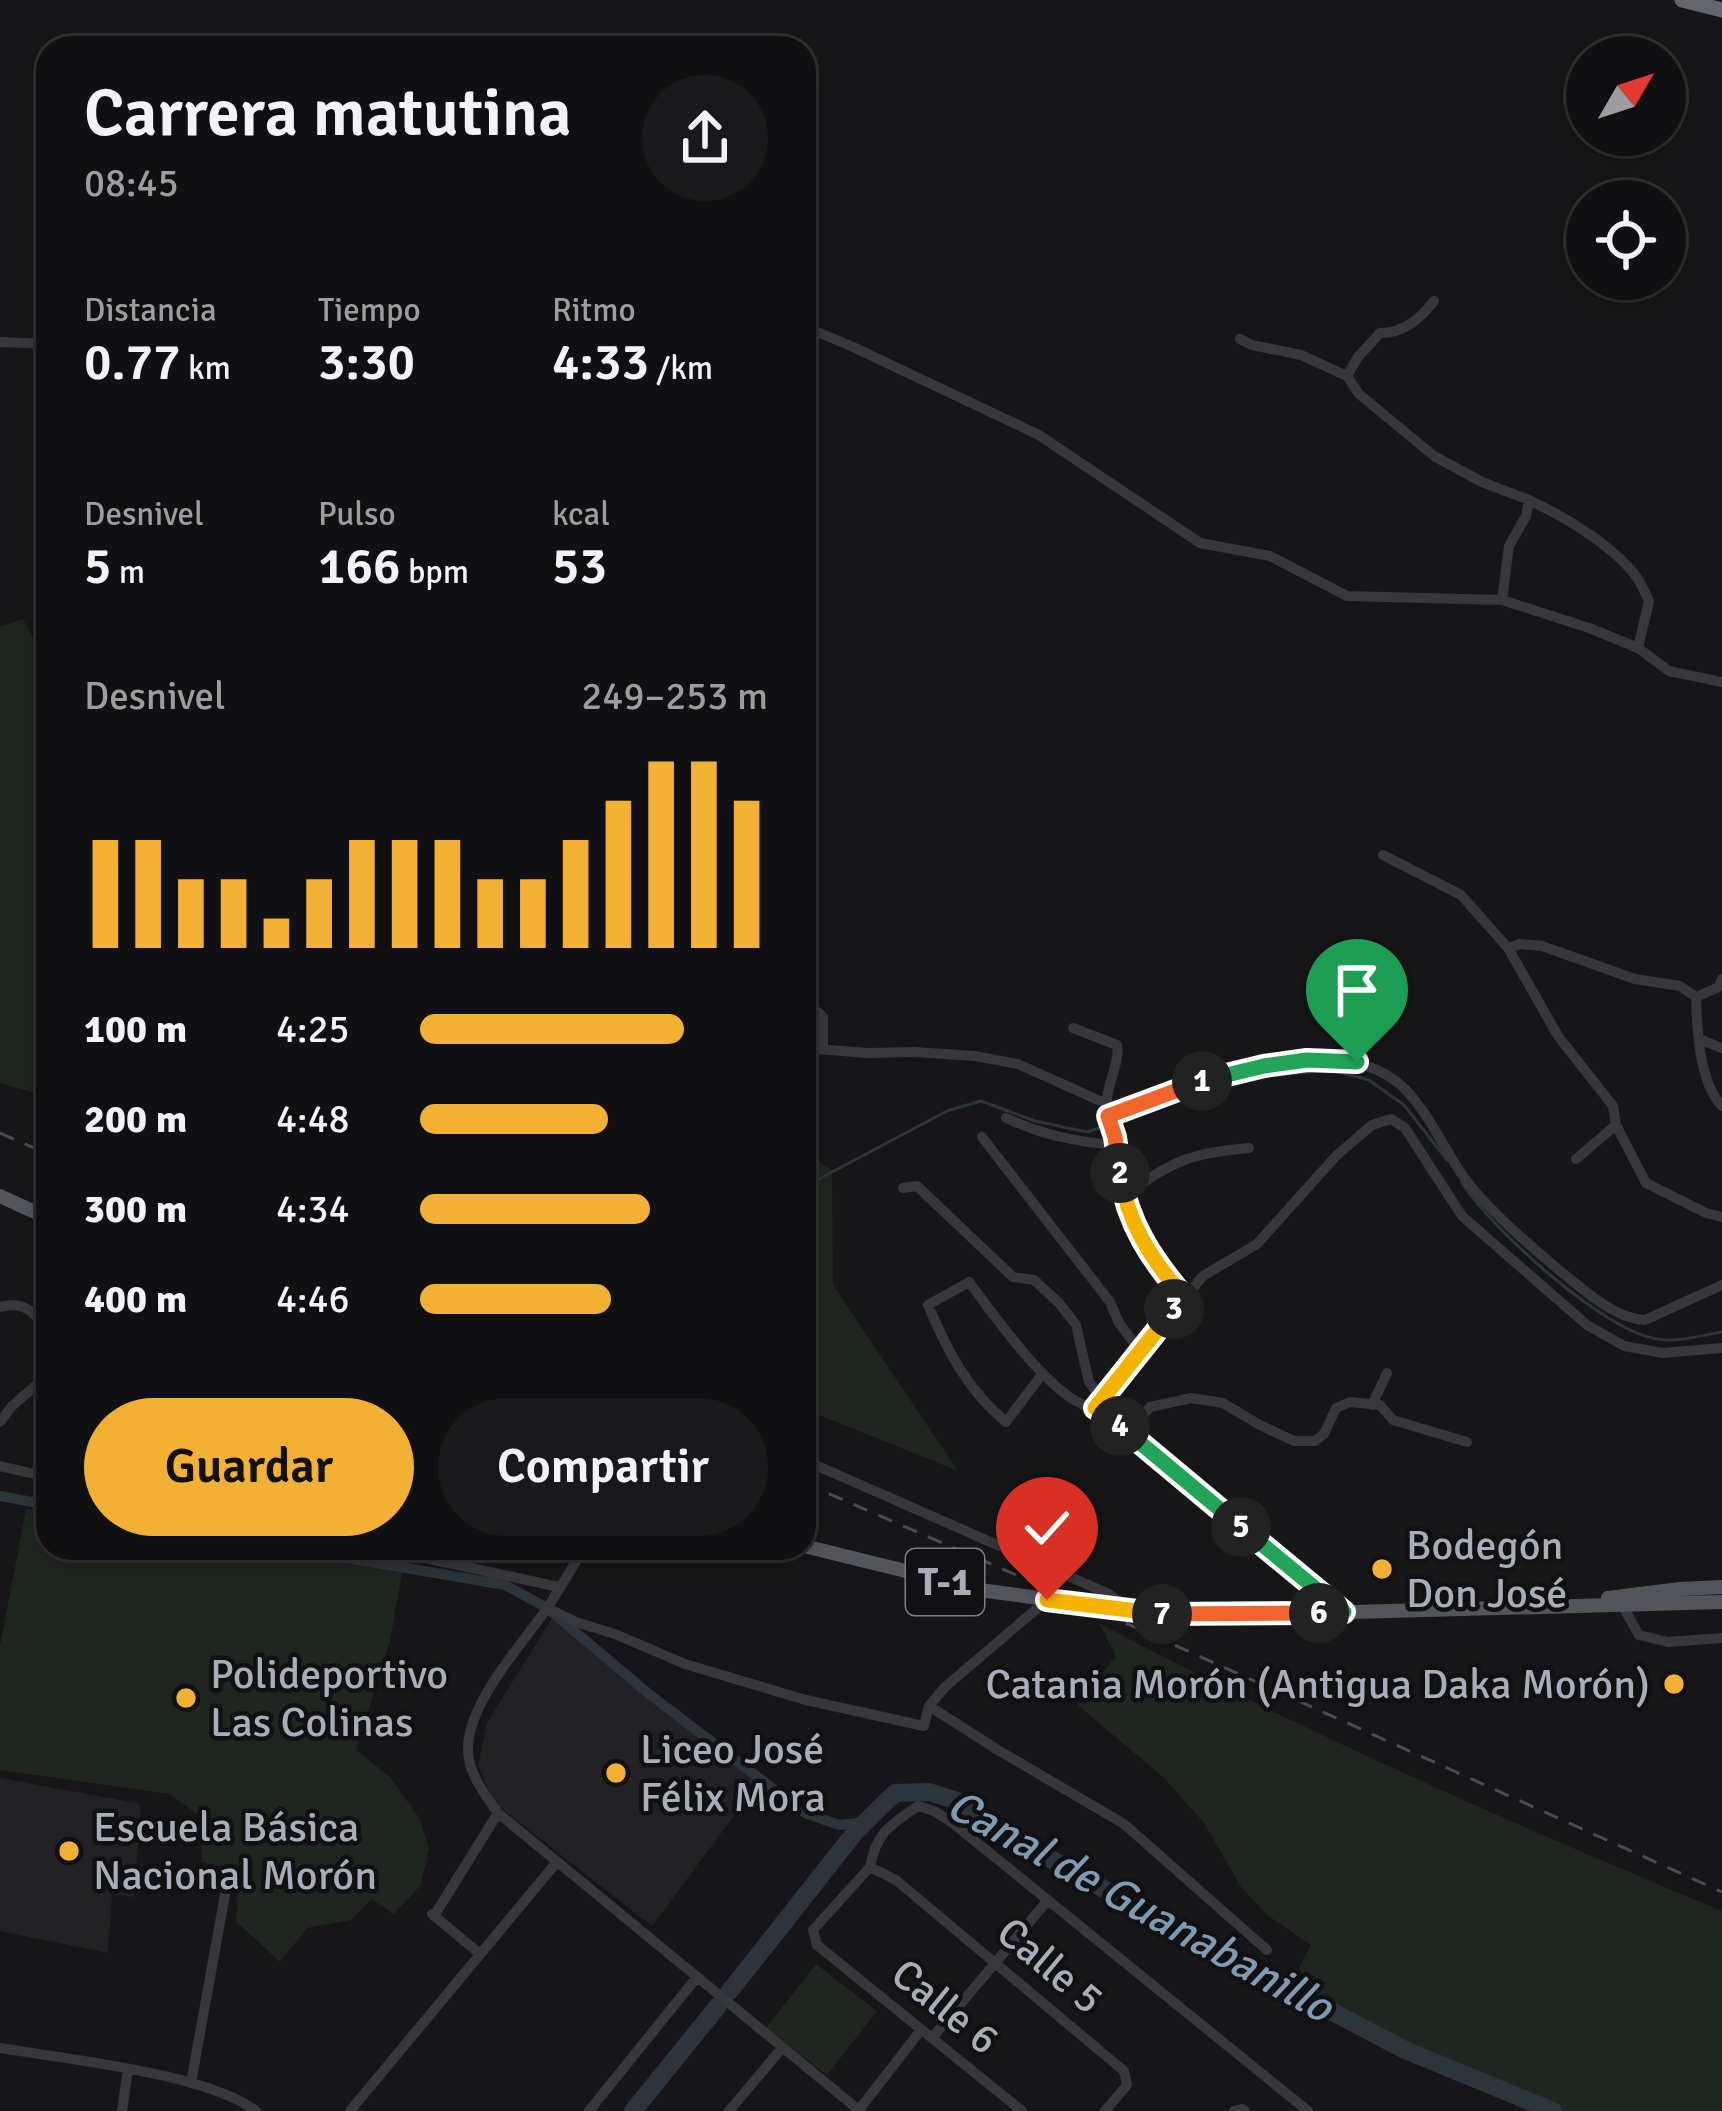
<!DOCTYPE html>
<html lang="es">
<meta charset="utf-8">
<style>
body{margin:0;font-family:Signika,sans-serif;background:#19191b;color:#f1f3f6;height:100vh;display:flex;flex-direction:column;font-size:45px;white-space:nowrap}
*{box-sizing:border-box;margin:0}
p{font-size:39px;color:#9c9d9f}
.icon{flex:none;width:66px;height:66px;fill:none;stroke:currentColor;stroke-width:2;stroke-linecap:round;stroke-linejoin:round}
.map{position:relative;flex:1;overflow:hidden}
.side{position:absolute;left:36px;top:36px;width:780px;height:1524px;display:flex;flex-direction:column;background:#101012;border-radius:36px;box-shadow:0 6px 18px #0003,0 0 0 3px #303032}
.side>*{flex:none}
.needle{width:78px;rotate:51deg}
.tools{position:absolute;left:1566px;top:36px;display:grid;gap:24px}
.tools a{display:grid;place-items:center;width:120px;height:120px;border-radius:50%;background:#101012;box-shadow:0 6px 18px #0003,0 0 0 3px #303032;font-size:60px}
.pin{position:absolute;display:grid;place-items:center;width:102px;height:102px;color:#fff;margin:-123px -51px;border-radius:50% 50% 50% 0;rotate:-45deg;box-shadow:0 0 12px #0007}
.pin .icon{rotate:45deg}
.km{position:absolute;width:60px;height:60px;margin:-30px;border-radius:50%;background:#222;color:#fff;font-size:33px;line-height:60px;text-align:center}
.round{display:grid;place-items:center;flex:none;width:126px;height:126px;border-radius:63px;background:#19191b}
.head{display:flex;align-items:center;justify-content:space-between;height:204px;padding:0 48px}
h1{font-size:66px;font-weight:600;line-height:90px}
.stats{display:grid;grid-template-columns:repeat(3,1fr);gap:18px;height:204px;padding:12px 48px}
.stats div{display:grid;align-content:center}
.stats b{font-size:51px;font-weight:600}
.stats small{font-size:33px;font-weight:400}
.stats p{font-size:33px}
.chart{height:336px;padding:24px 48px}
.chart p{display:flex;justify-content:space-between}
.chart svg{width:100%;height:216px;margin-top:12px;stroke:#f2b134;stroke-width:6}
.cta{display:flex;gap:24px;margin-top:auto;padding:24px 48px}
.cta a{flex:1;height:138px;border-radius:72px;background:#f2b134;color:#111;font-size:48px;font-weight:600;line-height:138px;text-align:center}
.cta a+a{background:#19191b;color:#f1f3f6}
ul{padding:0 48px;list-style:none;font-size:39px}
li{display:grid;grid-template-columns:192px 144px 1fr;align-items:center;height:90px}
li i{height:30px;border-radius:15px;background:#f2b134}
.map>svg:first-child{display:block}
.built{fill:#222225}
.green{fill:#1e261f}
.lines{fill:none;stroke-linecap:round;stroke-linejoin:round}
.stream{stroke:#2c353c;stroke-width:3}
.canal{stroke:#2c353c;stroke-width:10}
.river{stroke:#2c353c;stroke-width:18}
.minor{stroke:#37383d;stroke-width:10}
.major{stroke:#53555c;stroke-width:14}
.highway{stroke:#63666e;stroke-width:15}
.rail{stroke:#4a4c52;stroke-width:3;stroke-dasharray:15 12;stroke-linecap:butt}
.split-1-casing{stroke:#fff;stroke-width:24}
.split-2-casing{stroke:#fff;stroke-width:24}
.split-3-casing{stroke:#fff;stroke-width:24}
.split-4-casing{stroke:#fff;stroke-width:24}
.split-5-casing{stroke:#fff;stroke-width:24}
.split-6-casing{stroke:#fff;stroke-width:24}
.split-7-casing{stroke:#fff;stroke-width:24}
.split-8-casing{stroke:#fff;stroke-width:24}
.split-1{stroke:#22a559;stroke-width:15}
.split-2{stroke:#f0652b;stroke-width:15}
.split-3{stroke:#f5b400;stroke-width:15}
.split-4{stroke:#f5b400;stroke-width:15}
.split-5{stroke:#22a559;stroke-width:15}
.split-6{stroke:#22a559;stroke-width:15}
.split-7{stroke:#f0652b;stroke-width:15}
.split-8{stroke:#f5b400;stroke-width:15}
.poi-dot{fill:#f2b134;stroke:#111113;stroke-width:4.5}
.labels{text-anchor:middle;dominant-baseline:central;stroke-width:9;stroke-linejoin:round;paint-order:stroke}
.shield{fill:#111113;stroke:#7b7e86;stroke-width:3}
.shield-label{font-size:39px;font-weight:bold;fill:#a8adb8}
.poi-label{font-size:42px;fill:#a8adb8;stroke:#111113;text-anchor:start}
.street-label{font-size:42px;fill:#a8adb8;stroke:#111113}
.water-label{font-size:45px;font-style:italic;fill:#7f9bb3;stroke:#111113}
</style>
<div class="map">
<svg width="1722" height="2111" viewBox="0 0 1722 2111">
<rect width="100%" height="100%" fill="#161618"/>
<path class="built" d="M552,1618L760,1781L652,1926L496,1804L478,1766L487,1723Z
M0,1778L136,1803L141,1808L134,1897L112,1894L108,1953L0,1931Z"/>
<path class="green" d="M23,619L48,666V1097L0,1083V627Z
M804,1152L832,1170L833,1285L958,1471L804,1409Z
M26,1509L48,1513V1548H277L403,1568L390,1641L356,1750L390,1777L420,1819L429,1849L421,1885L394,1914L371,1899L351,1920L307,1928L280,1962L236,1921L240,1871L202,1862L201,1817L170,1794L0,1770V1646Z
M1099,1623C1301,1731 1511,1823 1722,1911V2111H1553L1405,2050L1288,1988L1311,1945L1267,1915L1241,1887L1204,1823L1165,1779L1078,1705L1116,1656Z
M816,1964L877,2011L827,2075L766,2028Z"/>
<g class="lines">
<path class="stream" d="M1117,1122L1235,1079L1332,1070L1369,1080L1404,1105L1447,1160
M817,1180L947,1111L981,1101L1035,1121L1087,1132L1108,1125
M1462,1183C1493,1230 1602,1330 1657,1339C1676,1343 1703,1335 1722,1332"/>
<path class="canal" d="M0,1496L48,1505
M290,1548L505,1585L547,1608L649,1694L805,1813L839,1825L866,1822"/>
<path class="river" d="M729,1992L857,1830L895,1793L929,1792L961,1802L991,1825L1160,1921L1249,1968L1405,2050L1553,2111
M633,2111L718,2006"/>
<path class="minor" d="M804,334L815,331L853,347L1039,435L1200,543L1270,556L1347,596L1502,600L1589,628L1638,648L1669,671L1722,682
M1240,339L1252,345L1301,355L1347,376L1359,394L1434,456L1482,482L1529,500L1526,516L1509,546L1502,600
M0,342L48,344
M1347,376L1358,357L1380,333C1404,333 1420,319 1434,301
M1529,500C1563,516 1611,544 1635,575C1641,582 1645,593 1649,601L1638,648
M1383,855L1461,895L1508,948L1558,1036L1613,1106L1616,1125L1646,1183L1706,1213L1722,1217
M1508,948L1520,944L1542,946L1635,979L1680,986L1696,997
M1696,997C1697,1028 1699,1083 1722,1106
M1696,997L1719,987L1722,979
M804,1007L818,1012L823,1017V1049
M1073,1028L1117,1045C1120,1063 1108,1081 1107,1100C1106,1116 1114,1130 1117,1146C1119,1161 1119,1177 1123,1192C1132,1234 1157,1265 1184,1297
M1699,1039L1722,1048
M804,1048L868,1053L914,1052L975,1056L1018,1064L1107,1104
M1108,1116C1182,1088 1340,1022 1405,1089C1429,1114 1442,1145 1461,1173C1482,1205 1529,1245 1559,1270C1583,1289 1613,1318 1645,1320L1722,1285
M1006,1118C1044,1135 1075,1142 1117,1145
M982,1137L1110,1302L1119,1323L1140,1351
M1576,1159L1616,1125
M903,1188L917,1186L1013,1277L1034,1280L1059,1303L1076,1325L1089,1382L1102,1399
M1124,1196C1173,1161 1189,1153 1249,1148
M0,1307C26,1300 40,1315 48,1339
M1043,1373L1006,1422C968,1391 947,1350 928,1305L969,1282C994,1315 1055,1404 1095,1408
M47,1376L48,1346
M1372,1405L1387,1373
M0,1422L12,1406L48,1375
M1128,1432L1095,1408L1203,1276L1257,1244L1336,1156L1372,1125L1391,1119L1405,1128L1462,1216L1587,1325L1624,1346L1663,1353L1722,1348
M804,1460L1109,1594L1127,1608
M0,1466L48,1477
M379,1548L559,1587
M584,1548C571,1569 559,1591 545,1611C519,1648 470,1701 468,1747C467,1771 484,1794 498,1813L860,2111
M1622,1605L1639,1635L1668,1642L1722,1638
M547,1608L576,1622L615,1634L685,1664L806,1700L924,1726L929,1706L945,1687L1047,1600
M1344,1613L1128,1432L1150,1407L1191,1398L1223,1403L1258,1424L1294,1441H1315L1324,1434L1336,1408L1350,1402L1380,1405L1393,1420L1467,1442
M929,1706L998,1750L1124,1824L1267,1950
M870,1867C876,1833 890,1825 918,1806L934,1811L954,1824L1308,2111
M432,1914L480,1954
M434,1916L498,1813
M932,2038L1048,1900
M0,2048C65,2059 206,2073 256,2111
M191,2083L228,1878L193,1873
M122,2111L128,2069
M350,2111L556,1863
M589,2111L697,1977
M729,2111L782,2048
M858,2111L921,2030
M1022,2111L817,1945L813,1930L870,1867L896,1880L1124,2071L1127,2085L1105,2111
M1234,2111L1242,2109L1245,2111"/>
<path class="major" d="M0,1196L48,1218
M804,1546L987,1591L1159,1614L1244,1615L1722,1602
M1608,1598L1680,1589L1722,1587"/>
<path class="highway" d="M1682,0L1722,10"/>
<path class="rail" d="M0,1133L48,1154
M804,1483L1088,1606L1722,1892"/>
</g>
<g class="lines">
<g class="split-1-casing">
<path id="split-1" d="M1202,1081L1264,1066L1307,1060L1357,1062"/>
</g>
<g class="split-2-casing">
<path id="split-2" d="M1120,1173L1115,1137L1108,1116L1202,1081"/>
</g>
<g class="split-3-casing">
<path id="split-3" d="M1120,1173C1127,1223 1152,1260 1184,1297L1174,1309"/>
</g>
<g class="split-4-casing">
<path id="split-4" d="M1120,1426L1095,1408L1174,1309"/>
</g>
<g class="split-5-casing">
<path id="split-5" d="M1120,1426L1241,1527"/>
</g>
<g class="split-6-casing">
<path id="split-6" d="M1241,1527L1344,1612L1319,1613"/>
</g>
<g class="split-7-casing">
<path id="split-7" d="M1162,1614L1319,1613"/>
</g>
<g class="split-8-casing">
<path id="split-8" d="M1047,1600L1162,1614"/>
</g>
<use href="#split-1" class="split-1"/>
<use href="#split-2" class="split-2"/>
<use href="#split-3" class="split-3"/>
<use href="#split-4" class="split-4"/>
<use href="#split-5" class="split-5"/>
<use href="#split-6" class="split-6"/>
<use href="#split-7" class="split-7"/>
<use href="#split-8" class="split-8"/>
</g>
<g class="poi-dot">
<circle cx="1382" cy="1569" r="12"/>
<circle cx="1674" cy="1684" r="12"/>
<circle cx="186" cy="1698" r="12"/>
<circle cx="616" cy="1773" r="12"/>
<circle cx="69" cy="1851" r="12"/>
</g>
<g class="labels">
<rect class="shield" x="906" y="1549" width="78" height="66" rx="9"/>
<g class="shield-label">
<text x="945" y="1582">T-1</text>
</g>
<g class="poi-label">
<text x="1406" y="1545">Bodegón<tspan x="1406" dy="48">Don José</tspan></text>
<text x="210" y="1674">Polideportivo<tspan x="210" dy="48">Las Colinas</tspan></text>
<text x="1650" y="1684" text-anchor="end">Catania Morón (Antigua Daka Morón)</text>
<text x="640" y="1749">Liceo José<tspan x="640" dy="48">Félix Mora</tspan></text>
<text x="93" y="1827">Escuela Básica<tspan x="93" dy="48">Nacional Morón</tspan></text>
</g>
<g class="street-label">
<text transform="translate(1050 1966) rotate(40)">Calle 5</text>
<text transform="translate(945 2007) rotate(39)">Calle 6</text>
</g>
<g class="water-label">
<text transform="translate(1140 1906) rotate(29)">Canal de Guanabanillo</text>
</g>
</g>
</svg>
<div class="tools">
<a><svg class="needle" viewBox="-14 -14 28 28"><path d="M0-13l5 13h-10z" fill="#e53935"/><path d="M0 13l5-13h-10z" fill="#9c9d9f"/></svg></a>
<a><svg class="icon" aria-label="locate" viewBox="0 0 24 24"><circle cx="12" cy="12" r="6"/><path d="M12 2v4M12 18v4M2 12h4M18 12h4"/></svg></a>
</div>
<div class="pin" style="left:1357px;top:1062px;background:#1e9e55"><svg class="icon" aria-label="arrive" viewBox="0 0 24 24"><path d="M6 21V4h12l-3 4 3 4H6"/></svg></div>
<div class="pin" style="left:1047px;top:1600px;background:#d93025"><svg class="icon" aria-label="check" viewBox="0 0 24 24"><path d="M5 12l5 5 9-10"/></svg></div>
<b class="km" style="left:1202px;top:1081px">1</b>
<b class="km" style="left:1120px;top:1173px">2</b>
<b class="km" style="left:1174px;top:1309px">3</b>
<b class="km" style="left:1120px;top:1426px">4</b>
<b class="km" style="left:1241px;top:1527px">5</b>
<b class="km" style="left:1319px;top:1613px">6</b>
<b class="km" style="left:1162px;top:1614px">7</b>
<section class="side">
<div class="head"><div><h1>Carrera matutina</h1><p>08:45</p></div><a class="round"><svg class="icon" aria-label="share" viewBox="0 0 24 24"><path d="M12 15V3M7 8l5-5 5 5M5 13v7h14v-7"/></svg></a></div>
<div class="stats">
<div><p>Distancia</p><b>0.77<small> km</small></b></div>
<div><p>Tiempo</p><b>3:30</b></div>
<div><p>Ritmo</p><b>4:33<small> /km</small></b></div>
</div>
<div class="stats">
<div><p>Desnivel</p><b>5<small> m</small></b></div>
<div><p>Pulso</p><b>166<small> bpm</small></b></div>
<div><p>kcal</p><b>53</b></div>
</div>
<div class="chart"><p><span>Desnivel</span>249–253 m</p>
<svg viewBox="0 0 160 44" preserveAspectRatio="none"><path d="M5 44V22M15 44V22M25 44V30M35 44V30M45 44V38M55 44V30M65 44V22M75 44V22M85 44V22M95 44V30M105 44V30M115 44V22M125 44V14M135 44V6M145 44V6M155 44V14"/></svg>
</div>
<ul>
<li><b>100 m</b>4:25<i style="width:76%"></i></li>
<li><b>200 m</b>4:48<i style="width:54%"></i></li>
<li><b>300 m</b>4:34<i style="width:66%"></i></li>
<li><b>400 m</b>4:46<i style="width:55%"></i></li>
</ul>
<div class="cta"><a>Guardar</a><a>Compartir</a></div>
</section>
</div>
